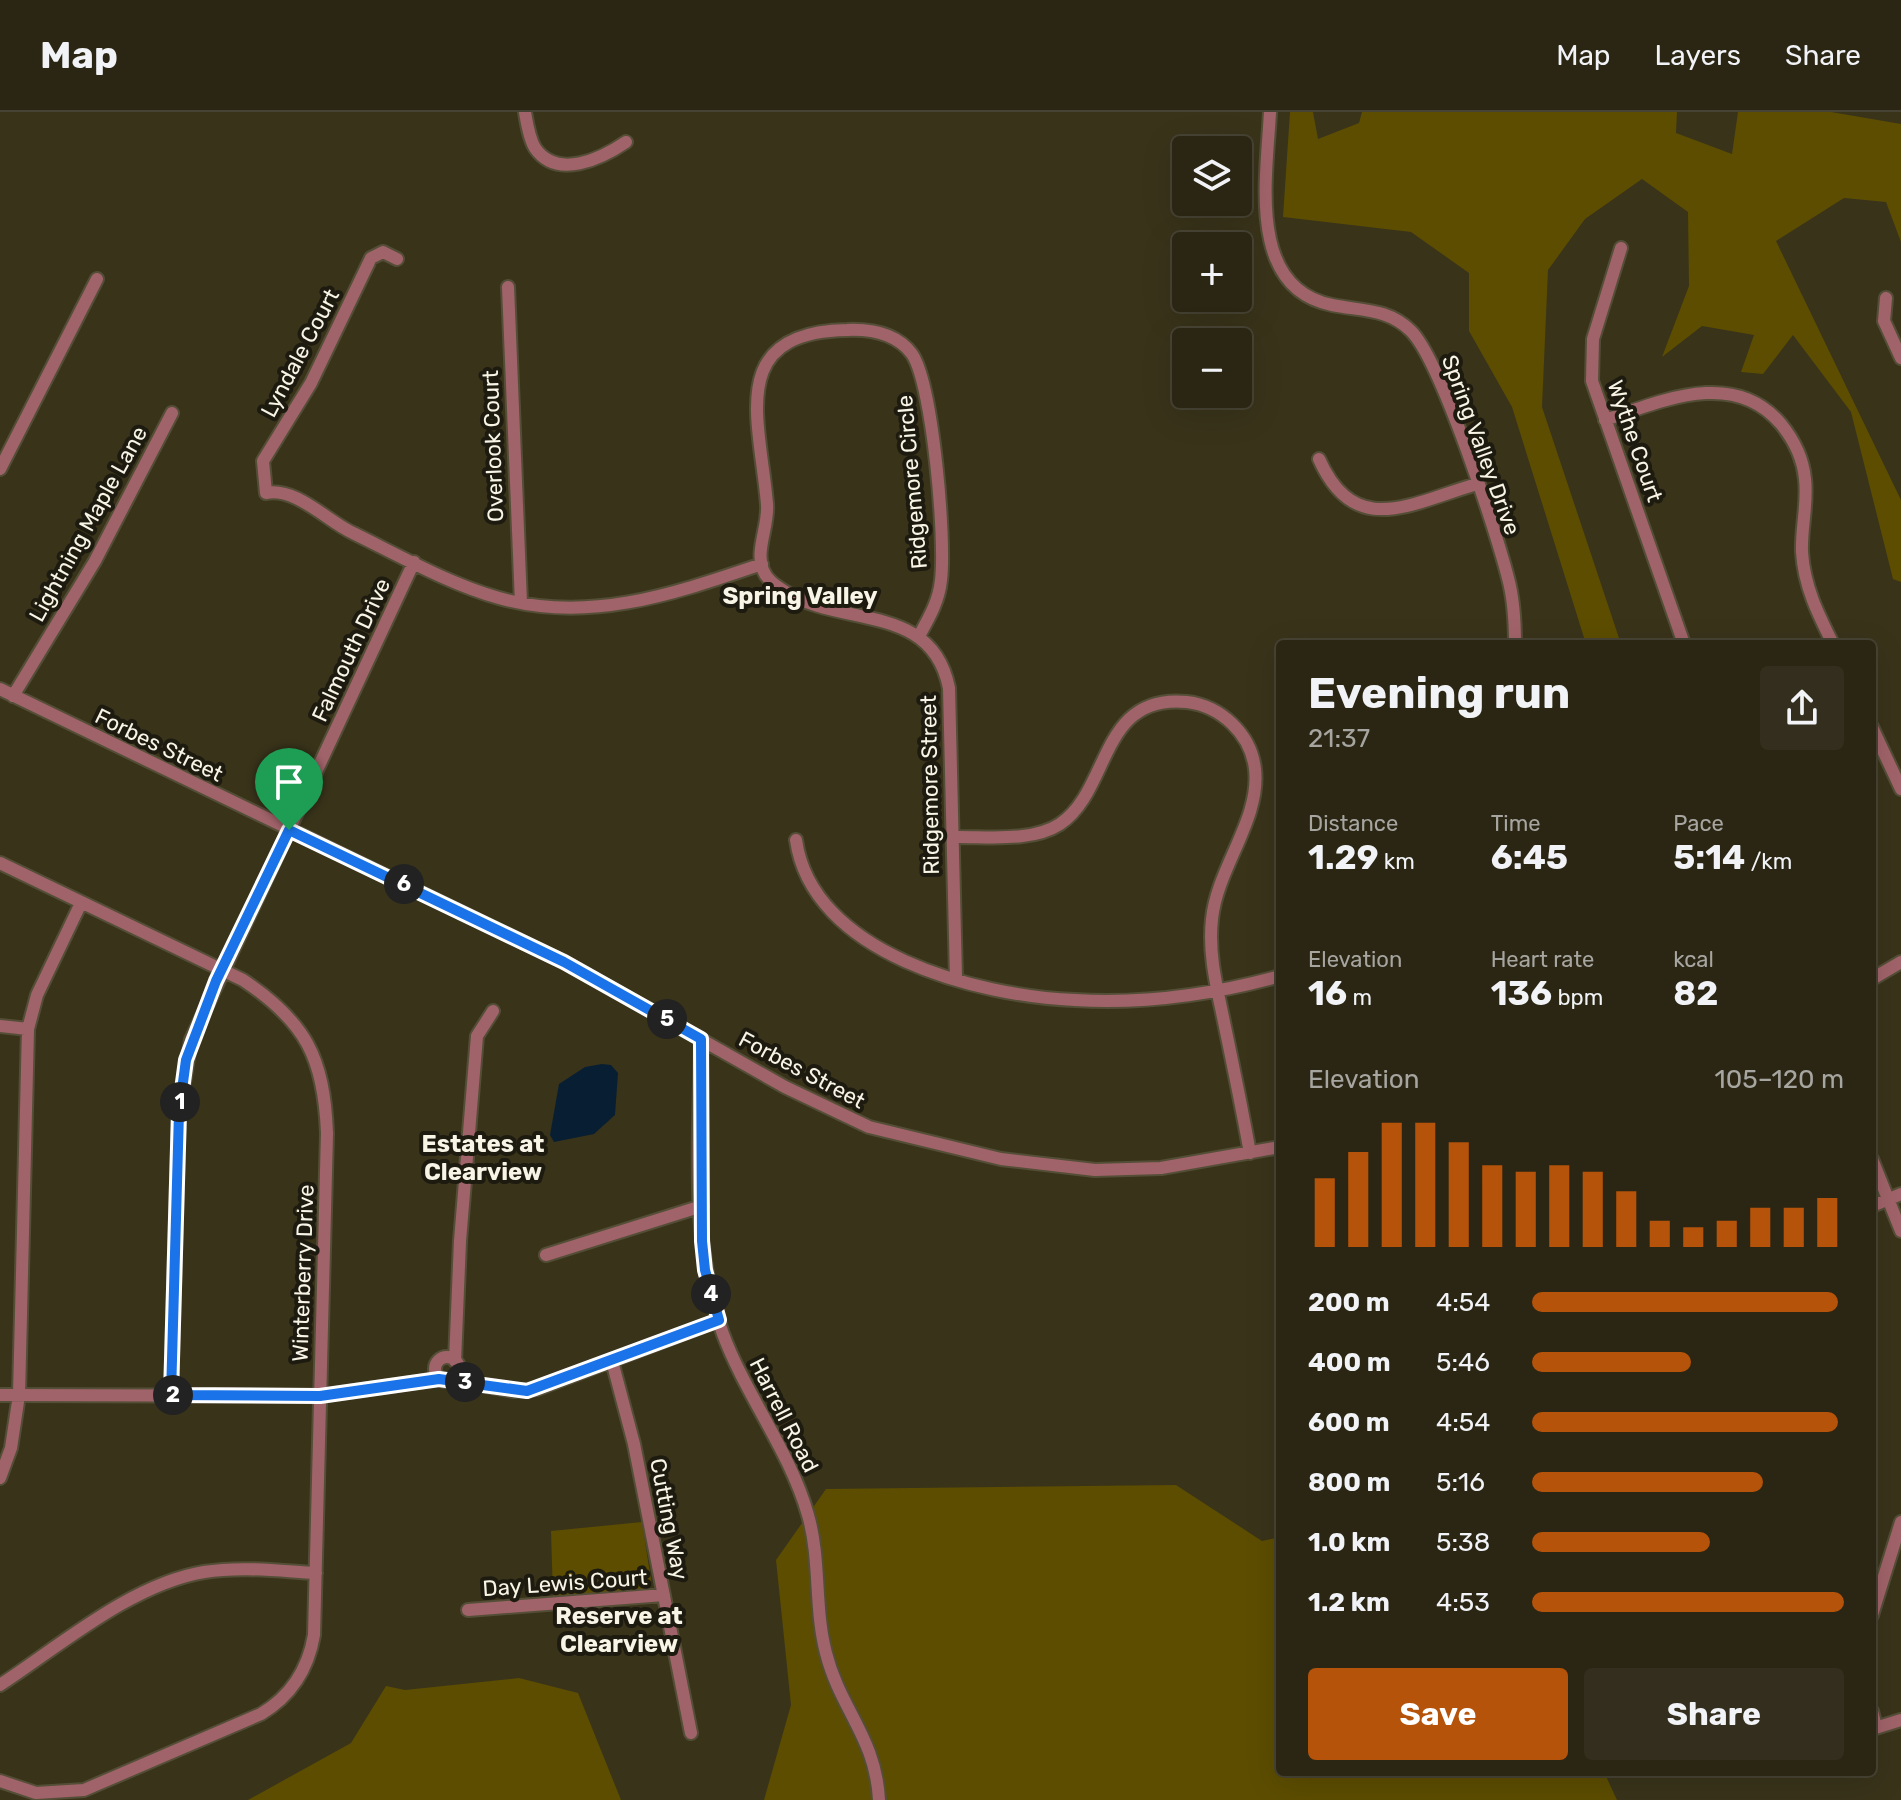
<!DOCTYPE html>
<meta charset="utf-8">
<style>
body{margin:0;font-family:Rubik,sans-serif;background:#332e1d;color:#f1f3f6;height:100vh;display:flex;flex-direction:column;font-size:30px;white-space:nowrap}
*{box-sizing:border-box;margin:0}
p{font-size:26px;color:#a6a5a0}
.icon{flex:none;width:44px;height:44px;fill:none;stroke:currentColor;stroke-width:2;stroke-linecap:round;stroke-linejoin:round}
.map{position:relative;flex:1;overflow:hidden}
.side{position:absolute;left:1276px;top:528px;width:600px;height:1136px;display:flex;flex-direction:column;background:#2b2614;border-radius:8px;box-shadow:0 8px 32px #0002,0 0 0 2px #474334}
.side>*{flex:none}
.controls{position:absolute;left:1172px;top:24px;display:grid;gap:16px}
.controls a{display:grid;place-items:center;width:80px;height:80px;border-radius:8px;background:#2b2614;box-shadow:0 8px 32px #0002,0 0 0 2px #474334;font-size:40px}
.pin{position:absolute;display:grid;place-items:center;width:68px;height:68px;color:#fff;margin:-82px -34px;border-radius:50% 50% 50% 0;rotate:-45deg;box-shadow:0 0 8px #0007}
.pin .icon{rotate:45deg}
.km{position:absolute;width:40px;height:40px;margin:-20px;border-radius:50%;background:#222;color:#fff;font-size:22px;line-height:40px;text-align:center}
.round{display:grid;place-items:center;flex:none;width:84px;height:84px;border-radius:8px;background:#332e1d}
.head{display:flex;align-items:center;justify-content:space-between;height:136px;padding:0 32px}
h1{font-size:44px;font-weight:700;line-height:60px}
.metrics{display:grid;grid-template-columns:repeat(3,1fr);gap:12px;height:136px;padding:8px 32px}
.metrics div{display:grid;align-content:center}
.metrics b{font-size:34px;font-weight:700}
.metrics small{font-size:22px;font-weight:400}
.metrics p{font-size:22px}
.chart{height:224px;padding:16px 32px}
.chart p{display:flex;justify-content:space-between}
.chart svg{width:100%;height:144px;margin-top:8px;stroke:#b45309;stroke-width:6}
.primary-button{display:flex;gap:16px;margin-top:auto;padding:16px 32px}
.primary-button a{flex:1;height:92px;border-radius:8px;background:#b45309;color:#fff;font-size:32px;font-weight:700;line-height:92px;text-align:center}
.primary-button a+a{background:#332e1d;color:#f1f3f6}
ul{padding:0 32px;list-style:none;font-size:26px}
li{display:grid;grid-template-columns:128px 96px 1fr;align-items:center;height:60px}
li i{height:20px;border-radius:10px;background:#b45309}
header{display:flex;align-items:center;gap:48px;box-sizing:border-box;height:112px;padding:0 40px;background:#2b2614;border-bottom:2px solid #474334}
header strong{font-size:38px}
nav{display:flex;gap:44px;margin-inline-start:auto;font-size:28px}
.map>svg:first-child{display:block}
.green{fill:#5c4d00}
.water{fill:#081f33}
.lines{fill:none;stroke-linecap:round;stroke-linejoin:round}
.minor-casing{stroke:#544e37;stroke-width:16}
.minor{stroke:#a1636a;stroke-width:12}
.route-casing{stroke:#fff;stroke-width:16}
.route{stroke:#1a73e8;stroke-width:10}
.labels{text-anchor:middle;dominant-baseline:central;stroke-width:8;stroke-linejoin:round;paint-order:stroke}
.street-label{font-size:22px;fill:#f8f5e6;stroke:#1d1a10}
.neighbourhood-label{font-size:24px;font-weight:bold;fill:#f8f5e6;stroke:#1d1a10}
</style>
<header>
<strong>Map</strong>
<nav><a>Map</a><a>Layers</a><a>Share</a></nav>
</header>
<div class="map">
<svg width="1901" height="1688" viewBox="0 0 1901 1688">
<rect width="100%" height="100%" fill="#39331a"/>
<path class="green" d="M1290,0H1313L1318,27L1359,11L1362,0H1677L1676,21L1732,42L1738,0H1831L1901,12V130L1886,90L1844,86L1776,129L1901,388V470L1893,467L1851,300L1793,223L1763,262L1741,260L1754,223L1702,214L1662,245L1689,174L1688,100L1642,67L1585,107L1548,158L1542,295L1621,532H1586L1512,295L1469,219V161L1411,120L1283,105Z
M1176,1373L1262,1429L1280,1425V1660H1604L1617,1688H764L791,1593L776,1448L826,1377Z
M642,1410L651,1468L646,1477L636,1482L553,1486L551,1419Z
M519,1566L578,1581L621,1688H248L351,1631L386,1574L405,1578Z"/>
<path class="water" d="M602,952L611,953L618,961L615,1003L594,1022L554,1030L550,1023L559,972L585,955Z"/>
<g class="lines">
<g class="minor-casing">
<path id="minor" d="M525,0C527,12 529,26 535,36C557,68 601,47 626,30
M1270,0C1267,63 1246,176 1332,193C1361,199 1388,196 1411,219C1441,249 1496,419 1508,466C1514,488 1515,510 1515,532
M1621,136L1593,227L1592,269L1684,532
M397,147L383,140L371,146L311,271L263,349L266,381C296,375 327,409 353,421C400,444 449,472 499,486C590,512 676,481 762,452
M508,175L521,491
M1886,186L1884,209L1901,246
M1605,308C1662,289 1734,256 1781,312C1794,328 1803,346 1805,367C1808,391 1801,416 1802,440C1804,474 1818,502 1833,532
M1319,347C1355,428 1411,391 1477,372
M0,357L97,167
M919,524C929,506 939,489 941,468C946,429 933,273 912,242C897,222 871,217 847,218C725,220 760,309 767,392C769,413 755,439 763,458C767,468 775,473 784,479C842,516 932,490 949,576L956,866
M0,577L564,850L785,975L869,1015L1001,1047L1095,1058L1161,1056L1280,1035
M13,584L95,449L172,301
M1872,615L1901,677
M952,725C985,724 1031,731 1060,712C1111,678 1099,581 1187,590C1221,594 1251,622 1255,657C1261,707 1217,756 1212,807C1208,842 1217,876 1224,910C1233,953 1242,997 1250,1041
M796,728C812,842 978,884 1075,888C1143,892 1215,882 1280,864
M0,751L243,868C306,910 324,946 327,1021L314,1523C308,1558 291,1584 261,1602L84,1678L36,1681L0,1669
M1872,867L1901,850
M0,914L28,917
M701,927C700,1024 689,1129 723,1222C746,1284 790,1339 808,1403C821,1448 814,1496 826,1541C840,1597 876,1626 879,1688
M1872,1047L1901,1119
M1872,1094L1901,1082
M546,1143L702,1094
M435 1257a12 12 0 1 1 24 0a12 12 0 1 1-24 0Z
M455,1249L460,1129L477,924L493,899
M612,1249L634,1332L691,1621
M453,1268L513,1279L537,1277L719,1208
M0,1283L320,1284L439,1267
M171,1283L179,1000L191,928L414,450
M0,1366L11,1336L19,1283L28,917L37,883L81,791
M468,1498L664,1483
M1872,1503L1901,1410
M0,1573C61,1533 132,1472 204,1460C241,1454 279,1459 316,1461
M1872,1599L1876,1615
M1872,1617L1901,1608"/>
</g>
<use href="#minor" class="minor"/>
</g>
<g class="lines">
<g class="route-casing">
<path id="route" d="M289,718L564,850L701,927L702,1129L705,1158L719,1208L527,1279L439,1267L320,1284L171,1283L179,1000L186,948L216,869Z"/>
</g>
<use href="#route" class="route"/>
</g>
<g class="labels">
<g class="street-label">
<text transform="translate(300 241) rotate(-62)">Lyndale Court</text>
<text transform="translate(1635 329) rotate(71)">Wythe Court</text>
<text transform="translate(1481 333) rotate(70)">Spring Valley Drive</text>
<text transform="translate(493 334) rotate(-92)">Overlook Court</text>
<text transform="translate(912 370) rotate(-95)">Ridgemore Circle</text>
<text transform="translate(88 412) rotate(-61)">Lightning Maple Lane</text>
<text transform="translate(351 538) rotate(-65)">Falmouth Drive</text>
<text transform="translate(159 633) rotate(26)">Forbes Street</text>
<text transform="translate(930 673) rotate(-91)">Ridgemore Street</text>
<text transform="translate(802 958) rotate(28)">Forbes Street</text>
<text transform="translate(303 1161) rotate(-88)">Winterberry Drive</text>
<text transform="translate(784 1303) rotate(63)">Harrell Road</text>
<text transform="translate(669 1407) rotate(79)">Cutting Way</text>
<text transform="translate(565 1471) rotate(-4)">Day Lewis Court</text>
</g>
<g class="neighbourhood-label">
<text x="800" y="484">Spring Valley</text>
<text x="483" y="1032">Estates at<tspan x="483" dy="28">Clearview</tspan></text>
<text x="619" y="1504">Reserve at<tspan x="619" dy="28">Clearview</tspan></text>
</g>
</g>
</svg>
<div class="controls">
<a><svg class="icon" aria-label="layers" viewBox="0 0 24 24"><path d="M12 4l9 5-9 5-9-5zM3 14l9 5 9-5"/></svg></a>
<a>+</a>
<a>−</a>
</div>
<div class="pin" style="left:289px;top:718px;background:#1e9e55"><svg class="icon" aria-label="arrive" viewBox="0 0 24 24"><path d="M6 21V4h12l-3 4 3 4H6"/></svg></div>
<b class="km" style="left:180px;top:990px">1</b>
<b class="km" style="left:173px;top:1283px">2</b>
<b class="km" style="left:465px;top:1270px">3</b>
<b class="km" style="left:711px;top:1182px">4</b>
<b class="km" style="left:667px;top:907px">5</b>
<b class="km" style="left:404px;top:772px">6</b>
<section class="side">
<div class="head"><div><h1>Evening run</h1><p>21:37</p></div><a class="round"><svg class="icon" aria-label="share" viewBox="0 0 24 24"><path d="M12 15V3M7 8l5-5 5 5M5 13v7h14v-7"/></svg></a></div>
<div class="metrics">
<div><p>Distance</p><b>1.29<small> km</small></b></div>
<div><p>Time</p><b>6:45</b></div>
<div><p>Pace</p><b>5:14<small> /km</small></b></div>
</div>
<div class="metrics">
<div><p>Elevation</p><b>16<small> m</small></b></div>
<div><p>Heart rate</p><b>136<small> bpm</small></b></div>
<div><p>kcal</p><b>82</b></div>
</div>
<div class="chart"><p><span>Elevation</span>105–120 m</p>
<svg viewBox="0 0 160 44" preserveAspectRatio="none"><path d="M5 44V23M15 44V15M25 44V6M35 44V6M45 44V12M55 44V19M65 44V21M75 44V19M85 44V21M95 44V27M105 44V36M115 44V38M125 44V36M135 44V32M145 44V32M155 44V29"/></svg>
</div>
<ul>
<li><b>200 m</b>4:54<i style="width:98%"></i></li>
<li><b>400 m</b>5:46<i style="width:51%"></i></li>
<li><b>600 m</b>4:54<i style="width:98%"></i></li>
<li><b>800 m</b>5:16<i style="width:74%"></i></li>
<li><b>1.0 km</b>5:38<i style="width:57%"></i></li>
<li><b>1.2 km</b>4:53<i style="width:100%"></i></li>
</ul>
<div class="primary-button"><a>Save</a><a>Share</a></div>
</section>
</div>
